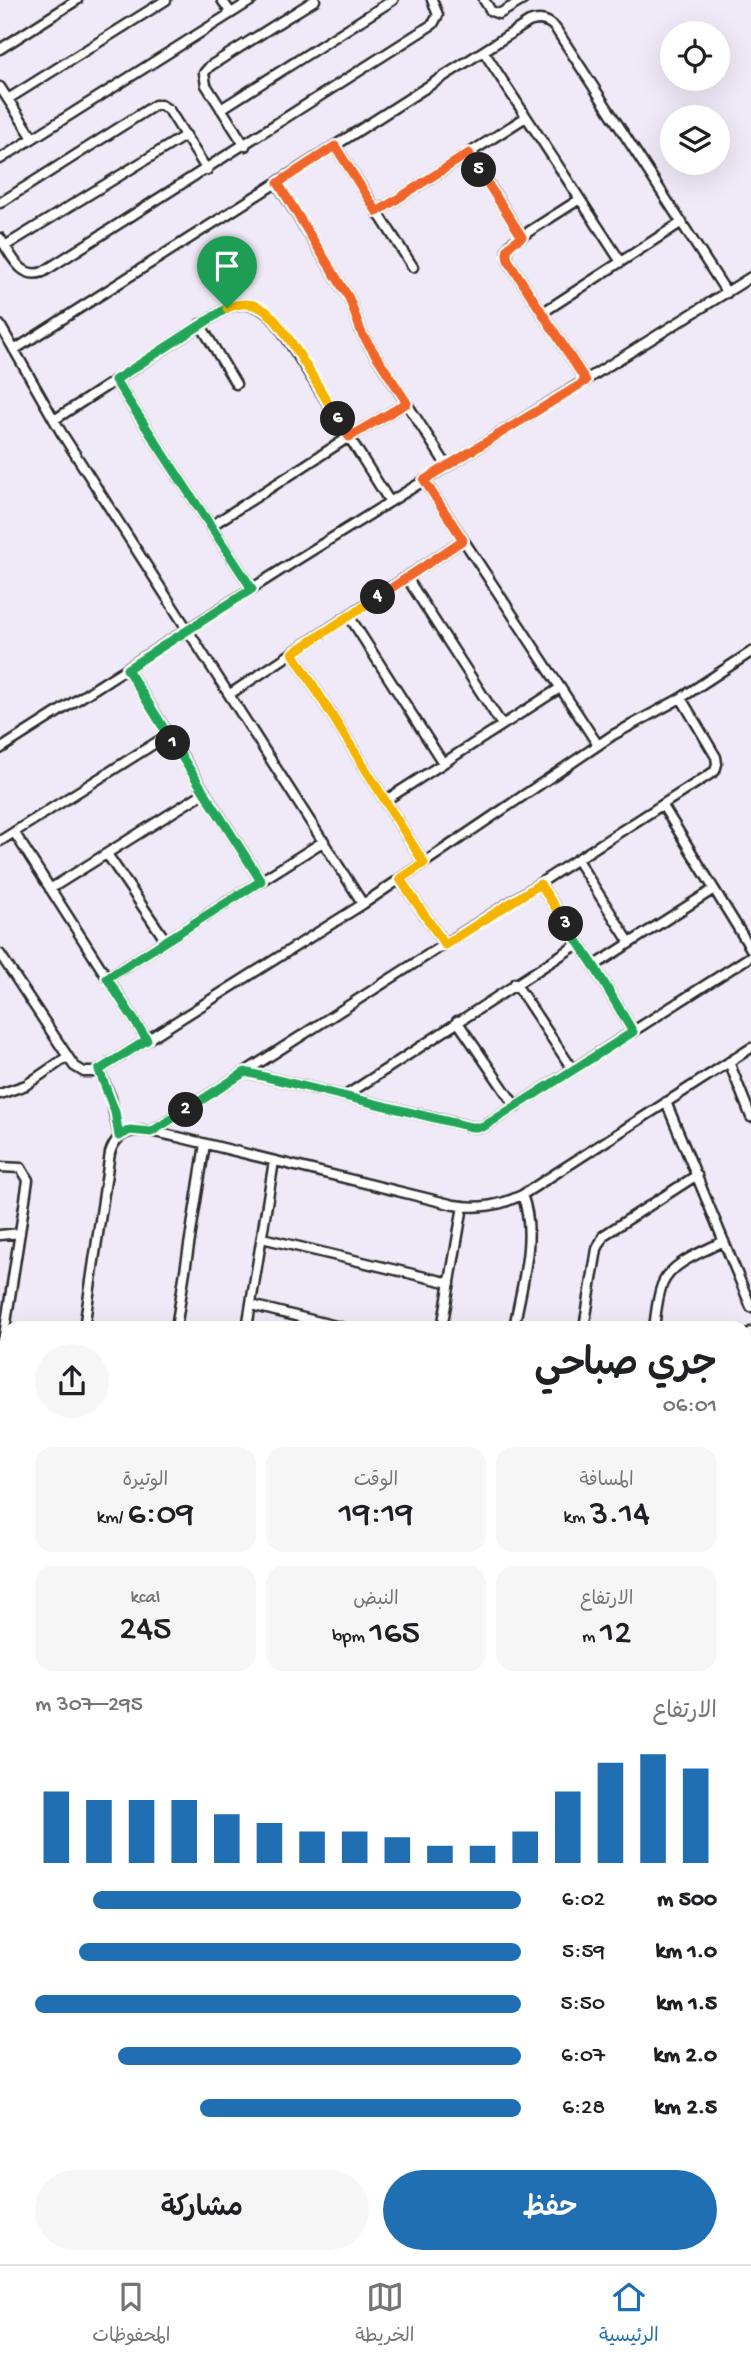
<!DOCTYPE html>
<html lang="ar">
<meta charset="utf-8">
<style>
body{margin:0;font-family:"Gochi Hand","Playpen Sans Arabic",sans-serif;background:#f6f6f6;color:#202124;direction:rtl;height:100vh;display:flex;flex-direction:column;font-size:26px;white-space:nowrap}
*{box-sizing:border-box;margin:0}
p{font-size:23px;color:#757577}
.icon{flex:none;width:38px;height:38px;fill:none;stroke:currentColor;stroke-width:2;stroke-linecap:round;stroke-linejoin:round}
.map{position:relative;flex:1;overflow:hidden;direction:ltr}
.drawer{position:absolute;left:0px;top:1321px;width:752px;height:943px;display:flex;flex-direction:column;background:#fff;border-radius:21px 21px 0 0;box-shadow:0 7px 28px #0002;direction:rtl}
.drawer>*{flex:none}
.fabs{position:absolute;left:660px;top:21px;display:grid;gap:14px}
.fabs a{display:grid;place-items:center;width:70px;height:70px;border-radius:50%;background:#fff;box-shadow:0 7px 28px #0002;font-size:35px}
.pin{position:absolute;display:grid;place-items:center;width:60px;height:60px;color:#fff;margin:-72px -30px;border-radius:50% 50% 50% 0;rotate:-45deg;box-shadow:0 0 7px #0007}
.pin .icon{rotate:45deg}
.km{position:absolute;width:35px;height:35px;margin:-18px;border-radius:50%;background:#222;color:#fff;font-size:19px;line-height:35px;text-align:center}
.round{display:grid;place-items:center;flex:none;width:74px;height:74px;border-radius:37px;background:#f6f6f6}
.headline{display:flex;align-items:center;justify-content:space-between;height:119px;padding:0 35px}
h1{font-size:38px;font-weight:600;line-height:52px}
.stats{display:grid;grid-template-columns:repeat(3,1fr);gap:10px;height:119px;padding:7px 35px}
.stats div{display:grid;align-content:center;border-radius:18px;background:#f6f6f6;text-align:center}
.stats b{font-size:35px;font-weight:600}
.stats small{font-size:19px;font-weight:400}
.stats p{font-size:19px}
.chart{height:196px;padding:14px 35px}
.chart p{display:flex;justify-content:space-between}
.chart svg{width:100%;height:126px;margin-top:7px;stroke:#1f6fb2;stroke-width:6}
.action{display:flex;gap:14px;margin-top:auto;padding:14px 35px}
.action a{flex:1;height:80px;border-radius:42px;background:#1f6fb2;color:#fff;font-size:28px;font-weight:600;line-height:80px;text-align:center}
.action a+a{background:#f6f6f6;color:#202124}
ul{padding:0 35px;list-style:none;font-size:23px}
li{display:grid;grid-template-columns:112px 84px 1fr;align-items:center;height:52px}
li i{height:18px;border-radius:9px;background:#1f6fb2}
.tab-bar{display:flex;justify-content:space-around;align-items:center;height:98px;border-top:2px solid #e0e0e0;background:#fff;font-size:19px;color:#757577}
.tab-bar a{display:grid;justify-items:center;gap:4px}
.tab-bar .on{color:#1f6fb2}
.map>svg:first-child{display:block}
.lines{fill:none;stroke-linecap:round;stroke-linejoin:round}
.minor-casing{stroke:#2b2b2b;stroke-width:13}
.tertiary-casing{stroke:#2b2b2b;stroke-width:16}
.minor{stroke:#fff;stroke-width:8}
.tertiary{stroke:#fff;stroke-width:10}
.split-1-casing{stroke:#fff;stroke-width:14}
.split-2-casing{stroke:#fff;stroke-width:14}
.split-3-casing{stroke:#fff;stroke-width:14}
.split-4-casing{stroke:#fff;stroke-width:14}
.split-5-casing{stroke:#fff;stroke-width:14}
.split-6-casing{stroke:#fff;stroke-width:14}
.split-7-casing{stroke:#fff;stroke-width:14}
.split-1{stroke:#22a559;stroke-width:9}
.split-2{stroke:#22a559;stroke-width:9}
.split-3{stroke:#22a559;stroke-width:9}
.split-4{stroke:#f5b400;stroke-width:9}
.split-5{stroke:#f0652b;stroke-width:9}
.split-6{stroke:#f0652b;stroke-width:9}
.split-7{stroke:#f5b400;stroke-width:9}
</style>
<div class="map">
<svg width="751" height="2264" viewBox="0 0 751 2264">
<rect width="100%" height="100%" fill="#f0eaf8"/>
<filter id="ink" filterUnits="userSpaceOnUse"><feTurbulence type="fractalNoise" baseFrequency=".0143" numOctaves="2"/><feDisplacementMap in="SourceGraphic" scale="14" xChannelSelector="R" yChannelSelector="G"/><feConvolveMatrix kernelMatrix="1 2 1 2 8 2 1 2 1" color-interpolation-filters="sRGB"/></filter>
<g filter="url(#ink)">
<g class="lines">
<g class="minor-casing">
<path id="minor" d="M222,0L231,13
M484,0L491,11L499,14L523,0
M0,49L77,0
M484,52L621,262
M0,87L33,138
M8,99L166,0
M221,109L393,0
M245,146L206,85L204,73L210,66L315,0
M335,146L413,267
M469,153L522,237
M0,159L252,0
M277,183L349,298L362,334L447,466
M580,199L511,243L507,250L508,260L586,381
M0,203L155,105H161L169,110L207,170
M377,212L526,117
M0,238C11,254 20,280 43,272L433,24L438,15L432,0
M5,246L186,135
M542,313L682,222
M200,324L236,384
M0,325L61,432L363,904
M14,350L529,22C540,18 549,20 556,29L727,293
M115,380L252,589
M54,420L227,308C251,298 268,310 281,329L390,502
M424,480L598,745
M211,526L349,437L407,403
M407,578L502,725
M349,616L443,763
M293,653L424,863
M127,669L261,881
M230,694L463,540
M0,749L295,561L751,277
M386,800L560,688
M663,806L751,949
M14,832L147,1040
M0,841L168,735
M107,854L166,941
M577,860L630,943
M400,879L445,945
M540,884L594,966L633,1032
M50,889L205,792
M0,954L74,1066L84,1072H96L363,904L613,735L681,698L751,652
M594,966L714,889
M107,978L324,841
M515,983L573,1070
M457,1021L516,1107
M729,1062L751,1117
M99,1070L111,1098L119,1136
M245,1072L472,1127H483L751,956
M0,1094L26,1085L67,1057
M345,1096L578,944
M666,1102L751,1307
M151,1132L715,771L717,764L716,757L681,698
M0,1167L21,1168L28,1180L0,1362
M0,1235L20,1233
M262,1238L450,1283
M251,1305L344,1328
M84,1328L110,1153C120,1120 153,1132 178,1137L454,1205C479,1209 499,1206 522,1195L751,1048
M176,1328L205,1144
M247,1328L274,1161
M442,1328L463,1206
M514,1328C521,1288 538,1234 522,1195
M584,1328L597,1249L604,1235L697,1175
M654,1328C656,1314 657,1298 662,1285C671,1262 703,1252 724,1241
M746,1336L751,1332
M746,1382L751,1385
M5,1582L7,1598
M0,1654L7,1655
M0,1728L7,1729
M746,1791L751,1786
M0,1825H7
M0,1897H7
M0,1982H7
M0,2083L7,2082
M0,2228L7,2240
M18,2258L22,2264
M134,2258L138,2264
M235,2258L239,2264
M372,2258L376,2264
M489,2258L493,2264
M587,2258L591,2264
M672,2258L676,2264
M245,2264L256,2258"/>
</g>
<g class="tertiary-casing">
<path id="tertiary" d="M0,1487L7,1488
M746,1735L751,1739"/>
</g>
<use href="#minor" class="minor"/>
<use href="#tertiary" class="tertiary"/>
</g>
</g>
<g class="lines" filter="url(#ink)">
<g class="split-1-casing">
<path id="split-1" d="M173,743L127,669L252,589L115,380L227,308"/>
</g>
<g class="split-2-casing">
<path id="split-2" d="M173,743L261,881L107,978L147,1040L99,1070L115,1112L119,1136L130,1130L151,1132L186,1110"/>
</g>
<g class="split-3-casing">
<path id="split-3" d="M186,1110L245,1072L471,1127H483L633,1032L594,966L566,924"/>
</g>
<g class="split-4-casing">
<path id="split-4" d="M378,597L293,653L424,863L400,879L445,945L540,884L566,924"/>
</g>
<g class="split-5-casing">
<path id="split-5" d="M378,597L463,540L424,480L586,381L508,260C504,247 512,243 522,237L479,170"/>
</g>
<g class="split-6-casing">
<path id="split-6" d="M338,419L349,437L407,403L362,334L349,298L278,183L335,146L377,212L469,153L479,170"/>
</g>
<g class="split-7-casing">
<path id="split-7" d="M227,308C239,303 252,302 264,310C283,321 323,396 338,419"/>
</g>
<use href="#split-1" class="split-1"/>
<use href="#split-2" class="split-2"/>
<use href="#split-3" class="split-3"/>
<use href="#split-4" class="split-4"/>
<use href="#split-5" class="split-5"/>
<use href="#split-6" class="split-6"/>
<use href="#split-7" class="split-7"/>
</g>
</svg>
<div class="fabs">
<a><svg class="icon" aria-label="locate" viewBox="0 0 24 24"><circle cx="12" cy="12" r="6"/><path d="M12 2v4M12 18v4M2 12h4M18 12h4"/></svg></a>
<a><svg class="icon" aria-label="layers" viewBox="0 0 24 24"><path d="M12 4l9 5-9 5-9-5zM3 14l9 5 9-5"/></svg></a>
</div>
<div class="pin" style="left:227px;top:308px;background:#1e9e55"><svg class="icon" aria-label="arrive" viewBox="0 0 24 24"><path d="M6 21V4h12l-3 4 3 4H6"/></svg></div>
<b class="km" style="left:173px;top:743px">1</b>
<b class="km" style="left:186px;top:1110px">2</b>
<b class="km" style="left:566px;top:924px">3</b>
<b class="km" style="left:378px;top:597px">4</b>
<b class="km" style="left:479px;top:170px">5</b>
<b class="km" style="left:338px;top:419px">6</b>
<section class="drawer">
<div class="headline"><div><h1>جري صباحي</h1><p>06:01</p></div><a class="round"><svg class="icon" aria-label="share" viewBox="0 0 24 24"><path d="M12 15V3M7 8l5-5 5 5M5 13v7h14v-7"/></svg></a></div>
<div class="stats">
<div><p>المسافة</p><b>3.14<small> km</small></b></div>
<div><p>الوقت</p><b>19:19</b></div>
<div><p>الوتيرة</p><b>6:09<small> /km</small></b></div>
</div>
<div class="stats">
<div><p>الارتفاع</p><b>12<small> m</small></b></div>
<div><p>النبض</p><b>165<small> bpm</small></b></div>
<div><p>kcal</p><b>245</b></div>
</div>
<div class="chart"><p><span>الارتفاع</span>295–307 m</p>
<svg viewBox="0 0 160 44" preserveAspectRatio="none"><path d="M5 44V19M15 44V22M25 44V22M35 44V22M45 44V27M55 44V30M65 44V33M75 44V33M85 44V35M95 44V38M105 44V38M115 44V33M125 44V19M135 44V9M145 44V6M155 44V11"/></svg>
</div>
<ul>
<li><b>500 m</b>6:02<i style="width:88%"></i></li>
<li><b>1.0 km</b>5:59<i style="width:91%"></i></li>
<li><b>1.5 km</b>5:50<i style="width:100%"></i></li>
<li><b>2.0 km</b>6:07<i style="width:83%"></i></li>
<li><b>2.5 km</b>6:28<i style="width:66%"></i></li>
</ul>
<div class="action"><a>حفظ</a><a>مشاركة</a></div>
</section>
</div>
<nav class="tab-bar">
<a class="on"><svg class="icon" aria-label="home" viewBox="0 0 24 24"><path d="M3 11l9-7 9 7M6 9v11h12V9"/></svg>الرئيسية</a>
<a><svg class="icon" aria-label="map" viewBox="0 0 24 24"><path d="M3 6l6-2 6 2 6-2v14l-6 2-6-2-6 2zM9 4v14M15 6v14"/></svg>الخريطة</a>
<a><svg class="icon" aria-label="saved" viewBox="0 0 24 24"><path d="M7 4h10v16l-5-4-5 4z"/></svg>المحفوظات</a>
</nav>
